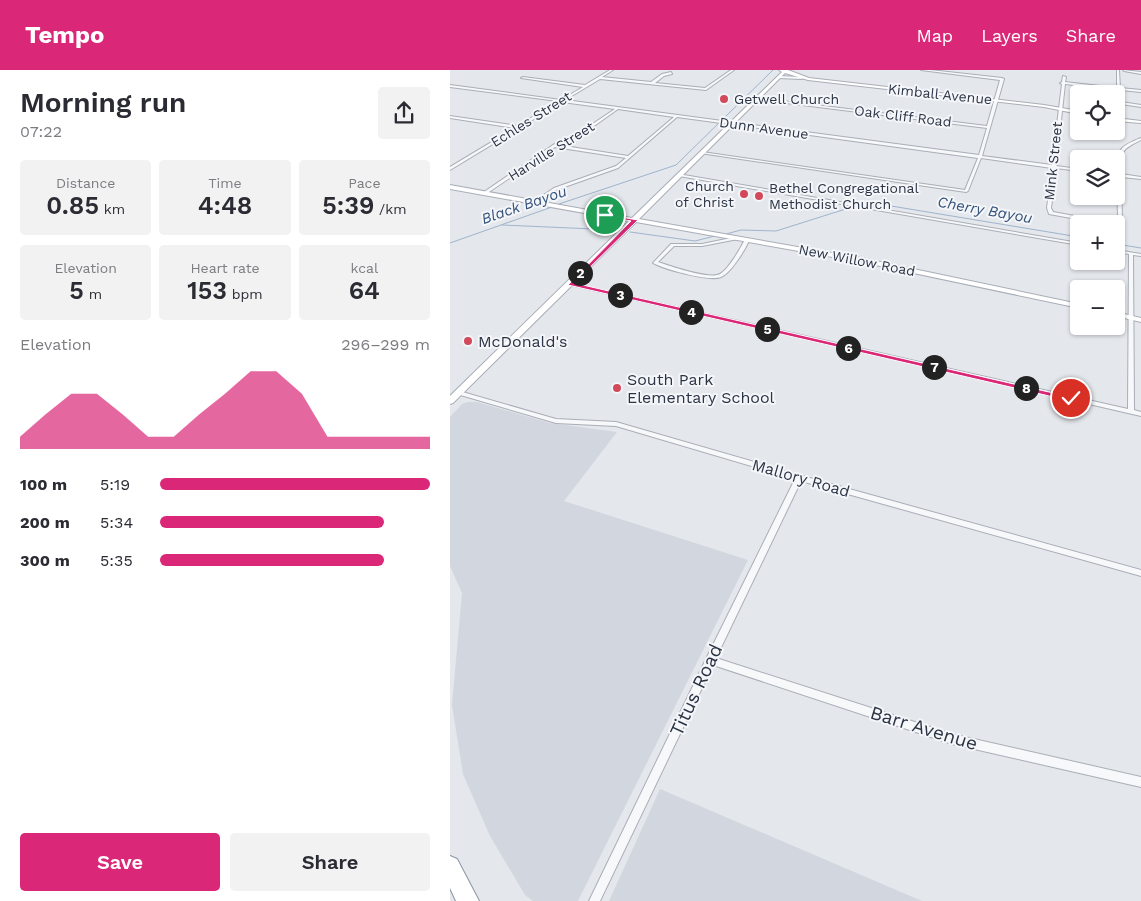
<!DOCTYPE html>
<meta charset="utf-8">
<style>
body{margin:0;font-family:"Work Sans",sans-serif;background:#f2f2f3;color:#2b2b33;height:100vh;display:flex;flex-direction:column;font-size:19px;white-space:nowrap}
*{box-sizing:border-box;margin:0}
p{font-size:16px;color:#7c7c81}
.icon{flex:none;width:28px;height:28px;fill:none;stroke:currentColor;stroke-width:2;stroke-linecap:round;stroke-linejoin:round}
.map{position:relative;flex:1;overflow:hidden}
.details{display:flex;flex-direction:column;background:#fff;width:450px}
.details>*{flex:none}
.tools{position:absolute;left:620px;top:15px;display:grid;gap:10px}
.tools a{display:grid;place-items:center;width:55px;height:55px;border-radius:5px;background:#fff;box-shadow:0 1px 4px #0004;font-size:25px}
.pin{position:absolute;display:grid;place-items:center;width:42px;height:42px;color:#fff;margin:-21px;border:2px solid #fff;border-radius:50%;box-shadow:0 1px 5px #0007}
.km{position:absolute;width:25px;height:25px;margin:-12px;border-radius:50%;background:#222;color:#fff;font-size:14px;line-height:25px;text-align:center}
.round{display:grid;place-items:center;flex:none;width:52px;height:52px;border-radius:5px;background:#f2f2f3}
.head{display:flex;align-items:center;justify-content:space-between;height:85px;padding:0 20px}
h1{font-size:28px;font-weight:600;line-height:38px}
.figures{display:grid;grid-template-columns:repeat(3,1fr);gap:8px;height:85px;padding:5px 20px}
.figures div{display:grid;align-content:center;border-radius:5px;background:#f2f2f3;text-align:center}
.figures b{font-size:25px;font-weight:600}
.figures small{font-size:14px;font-weight:400}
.figures p{font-size:14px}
.chart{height:140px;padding:10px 20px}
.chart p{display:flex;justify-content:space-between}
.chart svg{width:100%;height:90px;margin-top:5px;fill:#db2777;opacity:.7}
.button{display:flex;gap:10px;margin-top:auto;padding:10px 20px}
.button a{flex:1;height:58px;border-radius:5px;background:#db2777;color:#fff;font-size:20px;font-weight:600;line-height:58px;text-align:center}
.button a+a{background:#f2f2f3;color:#2b2b33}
ul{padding:0 20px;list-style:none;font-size:16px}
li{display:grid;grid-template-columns:80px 60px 1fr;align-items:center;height:38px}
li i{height:12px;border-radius:6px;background:#db2777}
header{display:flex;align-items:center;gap:30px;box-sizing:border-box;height:70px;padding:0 25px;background:#db2777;color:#fff}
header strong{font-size:24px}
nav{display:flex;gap:28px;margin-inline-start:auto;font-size:18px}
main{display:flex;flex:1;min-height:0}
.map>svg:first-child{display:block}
.built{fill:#d2d6de}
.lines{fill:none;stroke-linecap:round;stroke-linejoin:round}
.stream{stroke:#9fb4cc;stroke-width:1}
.street-casing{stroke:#a9aeb7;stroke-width:2}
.secondary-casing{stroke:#a9aeb7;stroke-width:2}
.highway-casing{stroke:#8b94a3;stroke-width:2}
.street{fill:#f7f8fa;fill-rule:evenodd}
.secondary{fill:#fff;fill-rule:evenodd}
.highway{fill:#fff;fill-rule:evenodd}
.route{fill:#db2777;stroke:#fff}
.poi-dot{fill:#d1495b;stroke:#f4f6f9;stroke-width:2}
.labels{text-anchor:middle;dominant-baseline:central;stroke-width:4;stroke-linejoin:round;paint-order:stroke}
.far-street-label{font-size:14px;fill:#2b3445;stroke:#f4f6f9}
.far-poi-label{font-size:14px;fill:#2b3445;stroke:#f4f6f9;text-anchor:start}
.far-water-label{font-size:15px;font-style:italic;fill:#34527a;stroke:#f4f6f9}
.poi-label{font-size:16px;fill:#2b3445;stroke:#f4f6f9;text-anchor:start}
.street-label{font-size:16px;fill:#2b3445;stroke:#f4f6f9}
.near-street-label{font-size:19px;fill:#2b3445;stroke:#f4f6f9}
</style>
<header>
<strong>Tempo</strong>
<nav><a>Map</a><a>Layers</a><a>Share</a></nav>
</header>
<main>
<section class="details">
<div class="head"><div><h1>Morning run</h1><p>07:22</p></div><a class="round"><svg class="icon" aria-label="share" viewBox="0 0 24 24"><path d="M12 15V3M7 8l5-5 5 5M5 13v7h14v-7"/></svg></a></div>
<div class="figures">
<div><p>Distance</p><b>0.85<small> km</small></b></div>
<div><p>Time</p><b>4:48</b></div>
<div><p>Pace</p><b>5:39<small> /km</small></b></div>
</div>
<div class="figures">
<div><p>Elevation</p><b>5<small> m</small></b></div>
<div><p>Heart rate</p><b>153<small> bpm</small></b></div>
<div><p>kcal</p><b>64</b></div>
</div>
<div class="chart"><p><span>Elevation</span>296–299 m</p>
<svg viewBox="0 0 160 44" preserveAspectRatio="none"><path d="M0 44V38L10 27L20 17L30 17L40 27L50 38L60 38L70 27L80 17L90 6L100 6L110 17L120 38L130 38L140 38L150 38L160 38V44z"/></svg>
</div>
<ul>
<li><b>100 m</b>5:19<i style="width:100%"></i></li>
<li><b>200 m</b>5:34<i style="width:83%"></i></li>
<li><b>300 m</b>5:35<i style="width:83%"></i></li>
</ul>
<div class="button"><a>Save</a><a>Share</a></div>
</section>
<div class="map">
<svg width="691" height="831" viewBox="0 0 691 831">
<rect width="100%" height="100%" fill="#e4e7ec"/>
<path class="built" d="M18,332H27L100,353L167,362L114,431L298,490L128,831H83L75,825L40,766L13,704L2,635L12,523L0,496V347L12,334Z
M210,719L472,831H159Z"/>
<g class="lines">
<path class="stream" d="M409,134L417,132L629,167
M106,135L226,95L323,0
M52,155L167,160
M180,162L245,171L265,166
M276,164L291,160L326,161L402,137
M0,173L102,137
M666,174L691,178"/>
<g class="street-casing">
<path id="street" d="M160,0H163L152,7L201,12L212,4L221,2L222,4L214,6L205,13L255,18L281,0H284L256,20L150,9L115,30L529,85L537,58L305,29L307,28L537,56L550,10L471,0H480L552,8L554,9L532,86L602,95L612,14L610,13L612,12L613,6L616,7L615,12L667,18V0H669L670,18L691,20V22L670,20L671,32L691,35V37L671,34V51L668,50L667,20L615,14L606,96L629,99V101L606,98L601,138L603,142L657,152H664L668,149L667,106H666V104H667C667,80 668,77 691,68V70C670,80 671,82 671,104L691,107V109L671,107L672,149L667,154H654L599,144L597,138L602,98L531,88L518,121L516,122L250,83L252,82L515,120L528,88L227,47L168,98L106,120L86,133L83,132L104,118L166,96L176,88L105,77L36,124H34V122L103,75L135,59L165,39L112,32L0,100V97L65,58L0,48V46L68,56L108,31L0,17V15L111,30L133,17L71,8L73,7L135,15ZM168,39L224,47L178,86L108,75L137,61Z
M673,0L691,2V4L674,1Z
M329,6L351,7L353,8L351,9L328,8Z
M228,104L629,173V175L229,106H228Z
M286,167L288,168V169L252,176H224L208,192C220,196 259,210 270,204C278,200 291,178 295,169H299V170C296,179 280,204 271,207C259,212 214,199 203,193L221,174H252Z
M666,180L691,184V186L683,185L684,340L691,342V346L120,215L118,214L120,213L678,339L679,184L666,182Z
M9,321L106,349L166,352L349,405L691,500V506L351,411L266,588L502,664L691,707V717L502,674L263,595L150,831H139L257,587L345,409L166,356L106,353L7,324L6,323L7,322Z"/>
</g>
<g class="secondary-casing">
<path id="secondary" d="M329,0H338L359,8L594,35L629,41V44L594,37L358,10L335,3L189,149L416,189L629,234V238L416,193L186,152L3,333L0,334V326L179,151L0,119V115L182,148L332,2Z
M666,48L691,51V53L666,51Z
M666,242L691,248V252L666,246Z"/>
</g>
<g class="highway-casing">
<path id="highway" d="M0,786L7,789L29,831H6L0,818Z"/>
</g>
<use href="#street" class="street"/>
<use href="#secondary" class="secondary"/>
<use href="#highway" class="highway"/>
</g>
<path class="route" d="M153,144L188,150L124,213L625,328L621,331L118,215L181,151L153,146Z"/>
<g class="poi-dot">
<circle cx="274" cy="29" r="5"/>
<circle cx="294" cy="124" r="5"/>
<circle cx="309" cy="126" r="5"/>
<circle cx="18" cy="271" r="5"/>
<circle cx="167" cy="318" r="5"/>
</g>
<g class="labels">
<g class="far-street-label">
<text transform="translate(490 24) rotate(6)">Kimball Avenue</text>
<text transform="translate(453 46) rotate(7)">Oak Cliff Road</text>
<text transform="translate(81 49) rotate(-32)">Echles Street</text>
<text transform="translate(314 58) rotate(8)">Dunn Avenue</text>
<text transform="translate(101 81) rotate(-32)">Harville Street</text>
<text transform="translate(603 91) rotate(-84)">Mink Street</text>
<text transform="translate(407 190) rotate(11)">New Willow Road</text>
</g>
<g class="far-poi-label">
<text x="284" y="29">Getwell Church</text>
<text x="284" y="116" text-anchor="end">Church<tspan x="284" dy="16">of Christ</tspan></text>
<text x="319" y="118">Bethel Congregational<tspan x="319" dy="16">Methodist Church</tspan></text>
</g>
<g class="far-water-label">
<text transform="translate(74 135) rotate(-19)">Black Bayou</text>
<text transform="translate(535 140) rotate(10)">Cherry Bayou</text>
</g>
<g class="poi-label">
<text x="28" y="271">McDonald's</text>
<text x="177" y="309">South Park<tspan x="177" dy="18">Elementary School</tspan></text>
</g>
<g class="street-label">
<text transform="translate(351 408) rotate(16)">Mallory Road</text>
</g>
<g class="near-street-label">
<text transform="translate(246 620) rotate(-65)">Titus Road</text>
<text transform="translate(474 658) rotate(17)">Barr Avenue</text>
</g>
</g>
</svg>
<div class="tools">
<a><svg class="icon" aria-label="locate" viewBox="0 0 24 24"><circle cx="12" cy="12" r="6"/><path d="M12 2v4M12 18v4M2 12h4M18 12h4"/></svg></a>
<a><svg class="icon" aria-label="layers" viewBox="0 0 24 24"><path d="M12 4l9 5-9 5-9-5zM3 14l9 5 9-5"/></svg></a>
<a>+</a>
<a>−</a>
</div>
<div class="pin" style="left:155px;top:145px;background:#1e9e55"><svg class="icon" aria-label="arrive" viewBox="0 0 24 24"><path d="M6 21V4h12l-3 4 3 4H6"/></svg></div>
<div class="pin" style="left:621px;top:328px;background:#d93025"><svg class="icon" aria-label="check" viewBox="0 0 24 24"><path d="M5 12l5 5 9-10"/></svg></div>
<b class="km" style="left:130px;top:203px">2</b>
<b class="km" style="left:170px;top:225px">3</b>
<b class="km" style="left:241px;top:242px">4</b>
<b class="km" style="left:317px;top:259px">5</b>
<b class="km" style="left:398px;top:278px">6</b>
<b class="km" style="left:484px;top:297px">7</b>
<b class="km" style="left:576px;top:318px">8</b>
</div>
</main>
